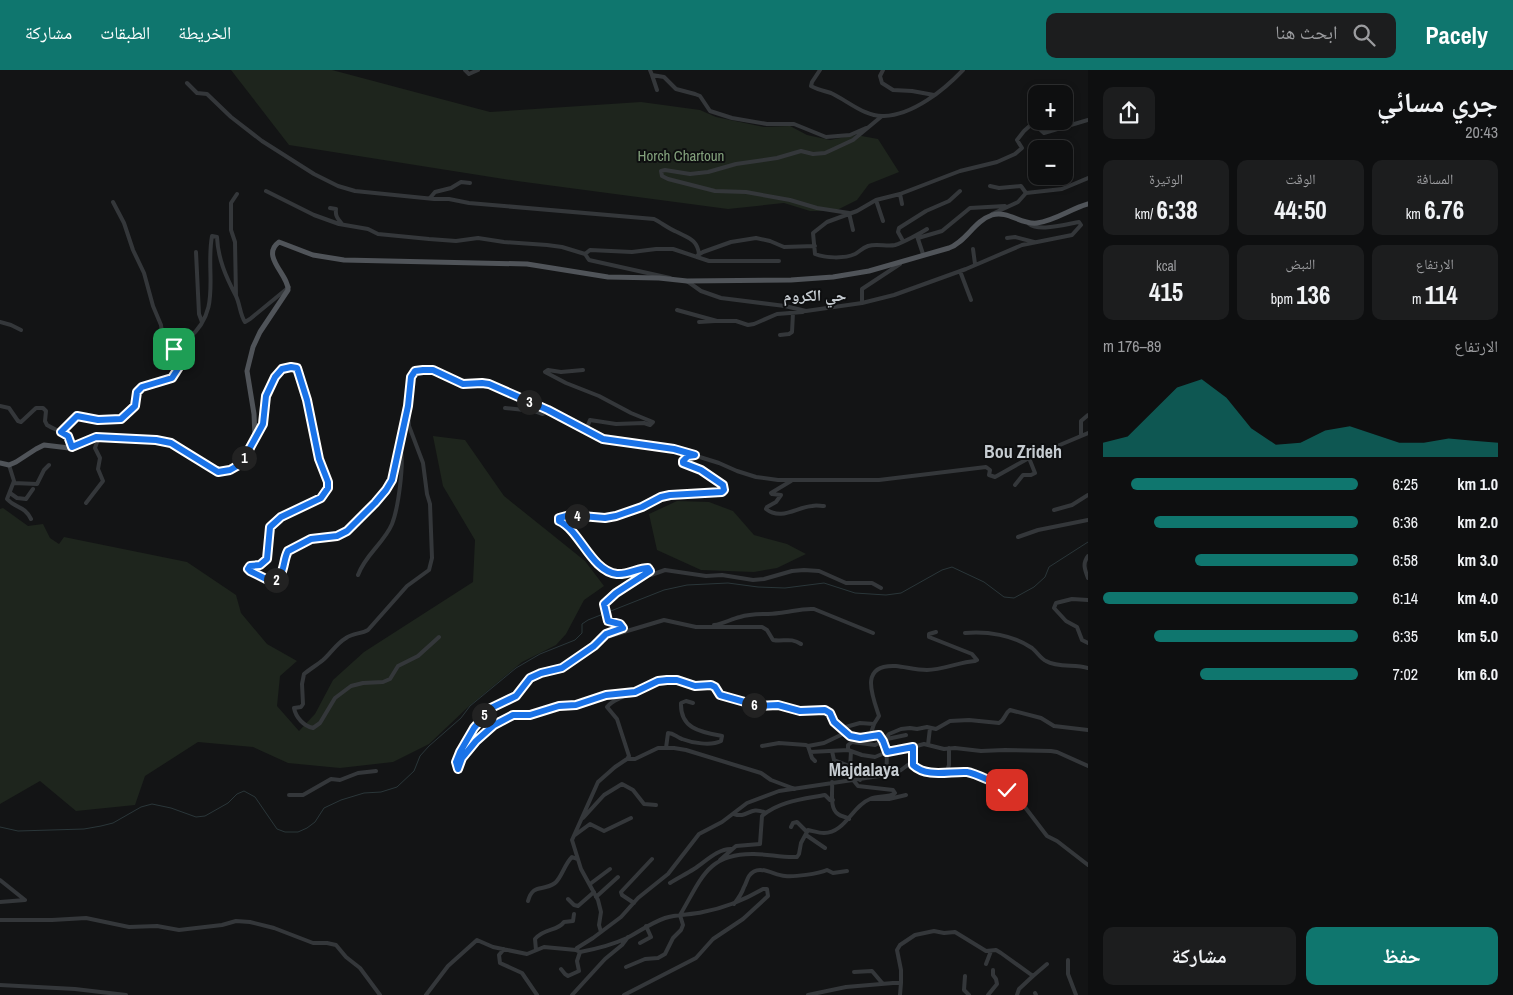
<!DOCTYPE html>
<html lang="ar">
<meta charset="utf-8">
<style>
body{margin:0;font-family:"Archivo Narrow","Noto Naskh Arabic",sans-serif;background:#1c1d1e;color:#f1f3f6;direction:rtl;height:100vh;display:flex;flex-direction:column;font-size:19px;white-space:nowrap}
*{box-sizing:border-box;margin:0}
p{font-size:16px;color:#9b9c9f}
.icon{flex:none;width:28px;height:28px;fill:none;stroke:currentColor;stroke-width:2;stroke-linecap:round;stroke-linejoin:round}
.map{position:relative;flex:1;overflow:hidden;direction:ltr}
.side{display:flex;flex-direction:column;background:#0e0f10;width:425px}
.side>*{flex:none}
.controls{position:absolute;left:1028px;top:15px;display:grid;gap:10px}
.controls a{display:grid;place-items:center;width:45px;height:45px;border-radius:10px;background:#0e0f10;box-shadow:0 2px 8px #0003,0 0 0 1px #2e2f30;font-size:25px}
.pin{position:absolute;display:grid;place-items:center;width:42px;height:42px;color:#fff;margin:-21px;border-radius:10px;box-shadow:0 2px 8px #0006}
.km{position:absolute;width:25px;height:25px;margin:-12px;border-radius:50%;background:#222;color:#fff;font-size:14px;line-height:25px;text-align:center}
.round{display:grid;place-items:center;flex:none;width:52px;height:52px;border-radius:10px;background:#1c1d1e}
.overview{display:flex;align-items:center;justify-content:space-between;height:85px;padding:0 15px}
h1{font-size:28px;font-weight:700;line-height:38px}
.stats{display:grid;grid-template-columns:repeat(3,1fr);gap:8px;height:85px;padding:5px 15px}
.stats div{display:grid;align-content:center;border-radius:10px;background:#1c1d1e;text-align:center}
.stats b{font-size:25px;font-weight:700}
.stats small{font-size:14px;font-weight:400}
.stats p{font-size:14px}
.chart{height:140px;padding:10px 15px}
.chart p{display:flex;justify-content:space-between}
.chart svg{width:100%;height:90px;margin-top:5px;fill:#0f766e;opacity:.7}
.primary-button{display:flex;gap:10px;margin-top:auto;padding:10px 15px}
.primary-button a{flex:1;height:58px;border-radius:10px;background:#0f766e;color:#fff;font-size:20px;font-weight:700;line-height:58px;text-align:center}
.primary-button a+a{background:#1c1d1e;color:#f1f3f6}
ul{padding:0 15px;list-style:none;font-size:16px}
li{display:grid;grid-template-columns:80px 60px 1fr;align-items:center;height:38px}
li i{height:12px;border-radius:6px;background:#0f766e}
header{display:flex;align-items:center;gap:30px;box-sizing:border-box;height:70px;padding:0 25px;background:#0f766e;color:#fff}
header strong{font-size:24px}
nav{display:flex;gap:28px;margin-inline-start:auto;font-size:18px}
.search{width:350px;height:45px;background:#1c1d1e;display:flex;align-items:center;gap:12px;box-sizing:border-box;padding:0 18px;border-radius:10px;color:#9b9c9f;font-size:19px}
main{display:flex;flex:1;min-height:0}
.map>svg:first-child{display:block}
.green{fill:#1e251d}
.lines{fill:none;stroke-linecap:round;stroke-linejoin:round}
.stream{stroke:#2a3639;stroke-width:1}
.minor{stroke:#34373a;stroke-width:4}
.major{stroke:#505459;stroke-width:5}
.route-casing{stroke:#fff;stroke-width:10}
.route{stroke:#1a73e8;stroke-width:6}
.labels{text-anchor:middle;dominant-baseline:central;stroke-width:4;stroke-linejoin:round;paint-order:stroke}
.park-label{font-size:15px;fill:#83a17c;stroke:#0e0f10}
.neighbourhood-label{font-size:16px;font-weight:bold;fill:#c6ccd1;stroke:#0e0f10}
.quarter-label{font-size:18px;font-weight:bold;fill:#c6ccd1;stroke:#0e0f10}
</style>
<header>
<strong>Pacely</strong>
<div class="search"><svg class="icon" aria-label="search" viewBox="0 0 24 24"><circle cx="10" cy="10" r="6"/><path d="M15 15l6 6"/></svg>ابحث هنا</div>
<nav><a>الخريطة</a><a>الطبقات</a><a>مشاركة</a></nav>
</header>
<main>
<section class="side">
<div class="overview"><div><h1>جري مسائي</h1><p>20:43</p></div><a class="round"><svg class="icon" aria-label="share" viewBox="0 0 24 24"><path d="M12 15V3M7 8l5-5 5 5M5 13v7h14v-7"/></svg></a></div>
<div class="stats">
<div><p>المسافة</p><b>6.76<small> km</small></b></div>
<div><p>الوقت</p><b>44:50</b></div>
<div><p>الوتيرة</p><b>6:38<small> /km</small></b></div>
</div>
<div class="stats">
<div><p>الارتفاع</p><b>114<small> m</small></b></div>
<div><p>النبض</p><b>136<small> bpm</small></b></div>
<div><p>kcal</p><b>415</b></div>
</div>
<div class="chart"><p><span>الارتفاع</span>89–176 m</p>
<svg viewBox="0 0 160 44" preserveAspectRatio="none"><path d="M0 44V37L10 34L20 22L30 10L40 6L50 15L60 30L70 38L80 37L90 31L100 29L110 33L120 37L130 37L140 35L150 36L160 37V44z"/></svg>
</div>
<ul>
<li><b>1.0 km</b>6:25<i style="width:89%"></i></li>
<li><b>2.0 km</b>6:36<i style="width:80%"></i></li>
<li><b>3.0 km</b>6:58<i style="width:64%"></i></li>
<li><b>4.0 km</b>6:14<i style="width:100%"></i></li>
<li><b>5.0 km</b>6:35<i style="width:80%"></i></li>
<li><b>6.0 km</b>7:02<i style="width:62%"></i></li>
</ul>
<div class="primary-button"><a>حفظ</a><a>مشاركة</a></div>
</section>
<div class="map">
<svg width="1088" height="925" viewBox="0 0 1088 925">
<rect width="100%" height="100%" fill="#131415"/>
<path class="green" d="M231,0H332L490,42L641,32L700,40L716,47L764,57L790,56L807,65L830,70L856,65L878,69L899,102L869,114L857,130L835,141H810L784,133L728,139L517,111L289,75Z
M433,366L465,370L504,426L585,491L604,516L584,530L566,564L556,575L522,592L467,638L429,674L393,692L340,698L288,693L253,677L198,672L145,706L135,735L76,741L40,711L0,734V439L3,438L28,456L43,454L50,468L59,474L64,467L187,492L236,525L241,543L267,574L297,591L280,606L277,636L299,661L315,644L333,610L364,582L473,512L475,470L443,416Z
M677,431L709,432L733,441L754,465L787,474L806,484L777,498L754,502L701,500L657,480L649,444Z"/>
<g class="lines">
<path class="stream" d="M0,757L18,761L84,759L101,756L113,753L141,737L152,734L171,738L196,747L205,746L228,733L237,724L244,721L255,727L277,759L285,762H298L307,758L315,752L324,738L341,730L364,723L381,722L397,717L414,701L420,686L429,676L461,648L470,636L516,598L540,584L575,570L582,563V554L588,550L664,520L687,515L728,513L758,517L785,518L824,513L855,523L886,525L901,523L942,500L952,497L984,512L1004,527L1014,528L1034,517L1045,507L1049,497L1088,472"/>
<path class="minor" d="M465,0L469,4L478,0
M650,0L652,5L664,7L676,19L695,24L700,26L710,41L732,48L767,54H794L826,67L850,65L866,58
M820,0L812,12L811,16L813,17C819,20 825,21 831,23C848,31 865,47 884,46C913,45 944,20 963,0
M883,0L880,6L882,13L893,20L912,21L934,25
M652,5L657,20
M187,13L197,23L207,24L231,47L262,71L314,104L338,116L355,121L434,129H449L469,133L654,149C662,153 669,159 677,162C688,168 697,169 699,184
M990,116L999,118L1021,116L1026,123
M266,121L314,145L339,154L368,159L378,164L429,169L456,171L478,168L504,172L547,175L562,177L585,184L590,180L632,182L656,179H673L709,191H779
M900,124L902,134
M430,128L435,122L451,118L461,112L470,113
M876,130L883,151
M113,132L124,153L133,180L144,203L153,236L161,255L164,276L168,280C176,280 182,274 188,269C223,240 205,204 212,166L217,167C218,189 226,207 236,226C240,234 240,245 245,252L250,249L289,217
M330,138L336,139C335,146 338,149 342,154
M849,143L817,138L790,130L746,122L715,121L668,109L662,106L661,101L665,100L690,104L708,102L736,94L777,88L801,81L813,84L825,83L853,70L882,46
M849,143L853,160
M992,144L1018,132L1026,123L1062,119L1088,108
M927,159C921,163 902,173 895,175C887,177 877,173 868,176C862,178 859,182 855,184C844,189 825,188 815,184L813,163L827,152L857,141L876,130L900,124L960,101L997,92L1015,84L1022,78L1017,70L1024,61L1033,53L1044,63L1088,50
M917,166L923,184
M918,168L942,161L970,138L1005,136
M1007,168L1015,167L1034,172
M903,171L898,162L899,158L926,141L949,131L960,121
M973,179L975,194
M196,182L199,244L202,252
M585,184L589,190L670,208
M698,185L703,182L731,172L756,168L770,171L784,177L815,176
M960,201L971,230
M687,211L701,221L721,228L785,236L806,241L862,233L894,225L966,199L1022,175L1072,165L1081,155L1079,152C1067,154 1039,162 1029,154
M236,226L235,172L231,160V133L237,124
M862,233V219L900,194
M677,240L717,251H736L748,255L754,254L777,244L803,242
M0,252L11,255L21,260
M699,252L715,251
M780,265L789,264L792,262L793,243
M583,300L561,302L548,300L545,302L566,313L599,326L631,343L653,352L650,355L644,353L616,354L590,350L586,360
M0,336L9,338L18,351L21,352L36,338H43L46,341L45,351L47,355C58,362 70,362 73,377
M505,338L534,341L542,344L551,341
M408,341L409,356L423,393L427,424L430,434L432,488L429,500L407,516L368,560C361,564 353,563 346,568C336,574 331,583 323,590C317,595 310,599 304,604L302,614L303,634L301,637L294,638C296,648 304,656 313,658L320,653L335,628L351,616L363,613L383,612L390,609L398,596L418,586L439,567
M61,361L77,347L98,350H119L135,336L137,322L142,317L150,313L172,308L181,294L184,273
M1081,365V351L1088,345
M255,367L265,350L266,326L275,307L282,299L295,298C300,303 302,311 304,319C310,342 312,372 321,394C325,403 332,414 326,423C316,436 283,440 270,457L268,486L267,489L262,494H252L248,499L249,501L272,512C286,506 282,492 288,481L311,469L337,465L347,461L386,420L392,410L408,337L411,307L415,301L423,300L433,301L463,314L482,313L489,315L548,340L603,369L674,379L719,393L737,401L756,407L778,410H879L986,397L990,400L989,405L995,407L1029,388L1088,363
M9,395L14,411L7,429C16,439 24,435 31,449
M791,411L771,423L772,424L781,425L776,432L767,437L766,439C781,451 797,437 812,436C816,435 820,436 824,436
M14,413L37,414L44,400L49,395
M1015,415L1023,405H1031L1035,403L1029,388
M10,423L17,428L26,429L33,419
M86,433L103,411L98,399L100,388L95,378L97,372L96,367
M1054,440L1072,435L1088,425
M1018,467L1038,460L1088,450
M1088,486C1082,494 1085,500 1088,508
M358,505C365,485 384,473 392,454C398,439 405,391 400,377
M644,505H651L665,500L706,506L722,505L753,510L764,509L792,501L804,500L819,501L846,513H872L881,518
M1088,530L1072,529L1056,533L1054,538L1066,551L1077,557L1082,570L1088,573
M714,555C723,554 731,549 740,547C753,543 765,545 779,543C791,542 802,538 814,539L873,563
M965,563C987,561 1013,565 1032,578C1037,582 1041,589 1046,591C1058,598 1075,594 1088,598
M598,572L606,564L623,558L620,555L609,551L604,534L617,523L650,501V499C637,494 624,508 608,500C587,489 580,461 559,451V448L569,445L605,448L616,447L642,437L661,427L670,425L722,422L724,420L723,415L701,400L683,393L684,390L693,385
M842,658L860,653L874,654
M870,666L874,654L879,646C872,625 859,594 896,596C906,597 916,600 927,600C942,600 960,592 975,591L977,590L972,584L929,567V564L936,562
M883,671L889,664L901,659L910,658L917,659L927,657L936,659L950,651L969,650L999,653C1005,650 1005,643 1010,640L1041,648L1054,656L1088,660
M928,675L930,658
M762,676L779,673L806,675L808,676L812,688L815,691
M808,676L824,673L845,663
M666,678L668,663C674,663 676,667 682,669C692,673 711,676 721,671L722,666C701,662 680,659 681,633L686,631L693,633
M848,680V675L852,672L875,675L887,669L906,665
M832,681L834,690L849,696
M851,681L850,699L860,710
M810,682L848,680L862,685L875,687L887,682L913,677
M627,689H635L658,678H674L686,680L761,703L771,710L795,719
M912,692C916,705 935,702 946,704L949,695V678
M457,697L456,692L460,682L474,658L491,638L516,626L530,608L541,603L562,598L607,567L664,550L696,557H762L767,560L773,570C783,572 791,567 801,574
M457,699L461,687L484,663L502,650L513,645H530L559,636L576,635L606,625L635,622L664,610H674L695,616L712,615L721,626L755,635H778L800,641H827L834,653L850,666L860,668L879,665C889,678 887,690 886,705
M946,704L970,702L1003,717L1021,732L1047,766L1057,771L1088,795
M832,712C833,721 829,738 838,744C841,747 845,746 849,749
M289,725H303L331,709L340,710L358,703L376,701
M871,729H889L906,725
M734,744C748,749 749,735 766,743
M583,748L604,725L622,714L633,720L644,734L656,735
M791,757L793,753L797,752L807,762
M575,765L590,754L604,761L631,748
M806,765L825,778
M720,790L736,776L760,774L762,746C779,731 804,729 825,725L830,730H833
M0,810L25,830
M670,813C678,808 686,804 694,799C705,792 718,778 732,779
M590,814L610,799
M596,827L618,807
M568,829L574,835L578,836L594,822
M528,831C533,813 542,822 555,813C562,807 564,795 572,787L577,789
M0,832L25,830
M634,833L622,825L621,822L652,789
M734,834C738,829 742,823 744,817C746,814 747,809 749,806C758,793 773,805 785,806C794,807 818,804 827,800L833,803L847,801
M0,850H52L86,848L129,857L157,856L179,860L222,855L236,851L250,852L274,858L313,873H327L336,875L346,887L360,898L380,925
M601,862L599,855L601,842L598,830L581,799L572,770L598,712L615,697L627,689L629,686L617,649L607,637C614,628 624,629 628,622
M640,873L651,867L646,856
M504,879L499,885L500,893L522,903L537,925
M536,880L535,869C545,857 557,862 564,852L573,851L574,844
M1068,890V904L1076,925
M986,894L991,881
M626,897L645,889L658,888L665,884L673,868L681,860L683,855L680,845C701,810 707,783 754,784C768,784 783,788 797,787L799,784L801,773L808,760C813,761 819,763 824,763C845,763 852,736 870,729C878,725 889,728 895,723L893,720L858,716L854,711
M561,899L565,904L568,906L579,901L577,891L580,882
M854,902L872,901L883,914
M965,906L964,920L969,925
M901,913V900L897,880L900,875L915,865L934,861L944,863L955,862L986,881L996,880L1001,883L1033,906L1047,894
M0,915L75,919L126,925
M1035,923L1036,925
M426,925L448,896L477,870L493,877L527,884L544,877L576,880
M572,925L605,889L622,875L628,867
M624,925L696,888L713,869L743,849L768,826L767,819H763C744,830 725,838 703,842C690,845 677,844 665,848C651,853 640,861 627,868C612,875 596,879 580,882L576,880L577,878L593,868L621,847L638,828L668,804L699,764L722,752L747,733L779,721L886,705L901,700L912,692L913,677L924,674L944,679L955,678L981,681L1005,680L1051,681L1057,682L1088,696
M808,925L846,917L893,913H901L900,925
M988,925L997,914L996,909L993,905V900
M1017,925L1019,919L1033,906"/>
<path class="major" d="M0,393L9,395L16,392L36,379L44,375L69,378L96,367H114L140,370H156L171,373L218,402H225L233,399L247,385L255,367L254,344L247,301L253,277L260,262L288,220C289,205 260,186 279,172L313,185L344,190L527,194L608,207L659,208L687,211L791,210L833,207L869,201L949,178C966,172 974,151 992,145C1008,140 1021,155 1037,153C1055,151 1070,139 1088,134"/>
</g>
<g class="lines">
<g class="route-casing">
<path id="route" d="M174,279L184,273L181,294L172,308L142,317L137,322L135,336L121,349L98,350L77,346L61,362L68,366L72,377L96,367L156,370L171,373L179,378L218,402L230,400L237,396L246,385L263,354L266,326L275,307L282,299L291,297L297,298L307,330L319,389L328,412V418L321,428L281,447L270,457L267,489L260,495L250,496L248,499L250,501L272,512C286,506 282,492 288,481L311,469L337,466L347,461L375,433L386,420L392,410L408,336L411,307L415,301L423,300H433L463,314L482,313L489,314L548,340L603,369L674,379L695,385L688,386L683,391V393L701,400L723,415L724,420L722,422L670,425L661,427L642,437L616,446L605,448L570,445L559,448V451C580,460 591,501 617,504C628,505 638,498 648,498L650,501L616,523L604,534L608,551L620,554L623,558L606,564L594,576L562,598L541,603L530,608L516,626L491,638L474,658L460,682L456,692L458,699L462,688L476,671L494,655L513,645H530L559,636L576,635L606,625L635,622L658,611L667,610H677L695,616L711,615L715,617L720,625L759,636L778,635L800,641L825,640L830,643L834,652L850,666L860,668L879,665L883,671L887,682L913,677V695C927,708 949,701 967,702C974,703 1001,715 1007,720"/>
</g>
<use href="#route" class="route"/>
</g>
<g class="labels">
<g class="park-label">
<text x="681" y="85">Horch Chartoun</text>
</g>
<g class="neighbourhood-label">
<text x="815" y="225">حي الكروم</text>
</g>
<g class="quarter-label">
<text x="1023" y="381">Bou Zrideh</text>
<text x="864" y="699">Majdalaya</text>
</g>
</g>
</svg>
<div class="controls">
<a>+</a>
<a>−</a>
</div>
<div class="pin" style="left:174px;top:279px;background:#1e9e55"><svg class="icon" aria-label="arrive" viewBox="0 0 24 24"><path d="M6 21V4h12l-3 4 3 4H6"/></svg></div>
<div class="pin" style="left:1007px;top:720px;background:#d93025"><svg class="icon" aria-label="check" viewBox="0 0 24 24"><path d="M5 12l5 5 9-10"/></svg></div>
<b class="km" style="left:244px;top:388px">1</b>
<b class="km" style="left:276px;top:510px">2</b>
<b class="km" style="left:529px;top:332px">3</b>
<b class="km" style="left:577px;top:446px">4</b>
<b class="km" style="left:484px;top:645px">5</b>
<b class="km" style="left:754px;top:635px">6</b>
</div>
</main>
